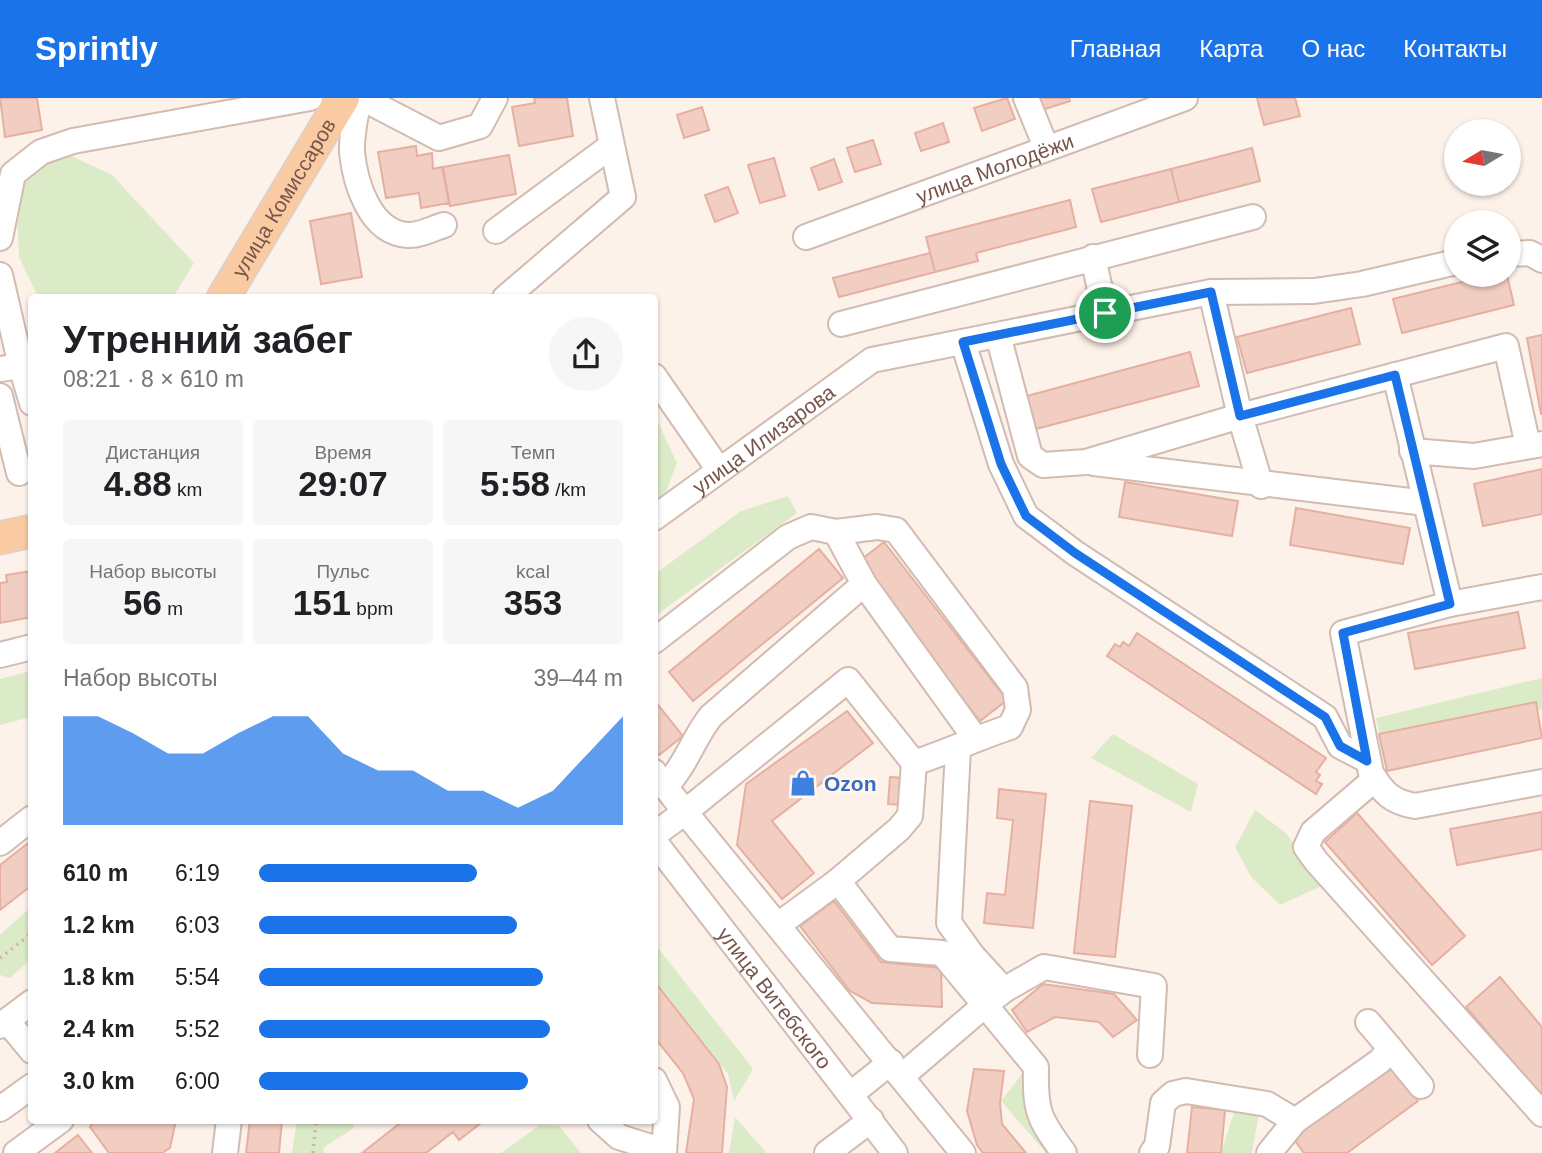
<!DOCTYPE html>
<html lang="ru">
<meta charset="utf-8">
<style>
body{margin:0;font-family:Arial,sans-serif;background:#f6f6f6;color:#202124;height:100vh;display:flex;flex-direction:column;font-size:26px;white-space:nowrap}
*{box-sizing:border-box;margin:0}
p{font-size:23px;color:#757577}
.icon{flex:none;width:38px;height:38px;fill:none;stroke:currentColor;stroke-width:2;stroke-linecap:round;stroke-linejoin:round}
.map{position:relative;flex:1;overflow:hidden}
.side{position:absolute;left:28px;top:196px;width:630px;height:830px;display:flex;flex-direction:column;background:#fff;border-radius:7px;box-shadow:0 2px 5px #0004}
.side>*{flex:none}
.needle{width:46px;rotate:260deg}
.fabs{position:absolute;left:1444px;top:21px;display:grid;gap:14px}
.fabs a{display:grid;place-items:center;width:77px;height:77px;border-radius:50%;background:#fff;box-shadow:0 2px 5px #0004;font-size:35px}
.pin{position:absolute;display:grid;place-items:center;width:60px;height:60px;color:#fff;margin:-30px;border:4px solid #fff;border-radius:50%;box-shadow:0 2px 7px #0007}
.round{display:grid;place-items:center;flex:none;width:74px;height:74px;border-radius:37px;background:#f6f6f6}
.headline{display:flex;align-items:center;justify-content:space-between;height:119px;padding:0 35px}
h1{font-size:38px;font-weight:700;line-height:52px}
.stats{display:grid;grid-template-columns:repeat(3,1fr);gap:10px;height:119px;padding:7px 35px}
.stats div{display:grid;align-content:center;border-radius:7px;background:#f6f6f6;text-align:center}
.stats b{font-size:35px;font-weight:700}
.stats small{font-size:19px;font-weight:400}
.stats p{font-size:19px}
.chart{height:196px;padding:14px 35px}
.chart p{display:flex;justify-content:space-between}
.chart svg{width:100%;height:126px;margin-top:7px;fill:#1a73e8;opacity:.7}
ul{padding:0 35px;list-style:none;font-size:23px}
li{display:grid;grid-template-columns:112px 84px 1fr;align-items:center;height:52px}
li i{height:18px;border-radius:9px;background:#1a73e8}
header{display:flex;align-items:center;gap:42px;box-sizing:border-box;height:98px;padding:0 35px;background:#1a73e8;color:#fff}
header strong{font-size:33px}
nav{display:flex;gap:38px;margin-inline-start:auto;font-size:24px}
.map>svg:first-child{display:block}
.green{fill:#dcebc7}
.building{fill:#f2cdc1;stroke:#e5b0a2;stroke-width:2}
.lines{fill:none;stroke-linecap:round;stroke-linejoin:round}
.minor-casing{stroke:#d2bbb1;stroke-width:28}
.major-casing{stroke:#d9cfcd;stroke-width:35}
.path{stroke:#d8afa4;stroke-width:3.5;stroke-dasharray:2 5;stroke-linecap:butt}
.minor{stroke:#fff;stroke-width:24}
.major{stroke:#facba3;stroke-width:32}
.route-casing{stroke:#fff;stroke-width:14}
.route{stroke:#1a73e8;stroke-width:9}
.labels{text-anchor:middle;dominant-baseline:central;stroke-width:5;stroke-linejoin:round;paint-order:stroke}
.street-label{font-size:21px;fill:#78554c;stroke:#fff7f1}
.shop-label{font-size:21px;font-weight:bold;fill:#366cbe;stroke:#fff7f1;text-anchor:start}
</style>
<header>
<strong>Sprintly</strong>
<nav><a>Главная</a><a>Карта</a><a>О нас</a><a>Контакты</a></nav>
</header>
<div class="map">
<svg width="1542" height="1055" viewBox="0 0 1542 1055">
<rect width="100%" height="100%" fill="#fdf2ea"/>
<path class="green" d="M61,53L112,77L194,165L173,199H38L19,159L16,96L37,64Z
M654,316L677,365L663,402L654,406Z
M788,398L797,415L655,518V476L741,413Z
M31,573V619L0,627V581Z
M1542,580V611L1379,636L1376,620Z
M1113,636L1198,686L1191,714L1091,660Z
M1255,712L1285,734L1326,786L1280,807L1251,779L1235,749Z
M837,799L888,857L938,867L881,864L834,803Z
M31,809V861L10,880L0,877V837Z
M655,846L753,971L734,1003L728,976L655,883Z
M1026,971L1061,1055H1046L1001,1003Z
M1237,1005L1251,1007L1258,1021L1252,1055H1221Z
M735,1019L765,1053L766,1055H729Z
M297,1022H352L354,1030L323,1050L324,1055H292Z
M540,1027L559,1028L581,1055H501Z"/>
<path class="building" d="M0,0H37L42,32L5,39Z
M534,0H567L573,38L519,48L512,9L535,5Z
M1007,0L1015,21L982,33L974,10Z
M1038,0H1069L1070,3L1042,12Z
M1257,0H1295L1300,18L1264,27Z
M702,9L709,32L684,40L677,17Z
M943,25L949,44L921,53L915,35Z
M873,42L881,66L855,74L847,50Z
M416,48L417,58L432,55L433,71L442,69L449,105L421,110L419,95L386,100L378,54Z
M1252,50L1260,83L1179,104L1171,71Z
M509,57L516,96L450,108L443,69Z
M774,60L785,98L760,105L748,67Z
M834,61L842,84L819,92L811,70Z
M1171,71L1179,104L1101,124L1092,91Z
M728,89L738,115L715,124L705,97Z
M1070,102L1076,129L976,155L978,163L935,174L926,139Z
M351,115L362,179L321,186L310,123Z
M930,155L935,174L839,199L833,180Z
M1490,177H1507L1514,207L1402,235L1393,201Z
M1351,210L1360,246L1247,275L1237,239Z
M1542,237V316H1541L1527,240Z
M1190,254L1199,288L1036,331L1027,298Z
M1542,371V416L1483,428L1474,386Z
M1125,384L1238,403L1232,438L1119,419Z
M1296,410L1410,430L1403,466L1290,447Z
M884,444L1007,602L980,623L857,465Z
M819,451L843,480L693,603L669,574Z
M32,473V519L0,525V485L7,484L6,477Z
M1518,514L1525,550L1415,571L1408,535Z
M1137,535L1326,660L1316,674L1320,677L1316,683L1322,686L1316,696L1107,558L1115,546L1120,549L1123,544L1129,548Z
M654,602L683,638L659,657L654,651Z
M1536,604L1542,640L1387,673L1379,636Z
M847,613L873,645L772,723L814,775L782,801L737,747L746,686Z
M890,679L905,680L903,707L888,706Z
M999,691L1046,696L1033,830L984,825L987,795L1005,797L1013,722L997,720Z
M1090,703L1132,708L1115,859L1074,855Z
M1542,714V751L1457,767L1450,731Z
M1357,715L1465,838L1432,867L1325,744Z
M32,742V787L0,812V767Z
M834,803L881,864L941,870L942,909L872,905L850,893L800,828Z
M1500,879L1542,929V998L1466,909Z
M654,883L719,966L727,989L722,1055H686L694,1001L683,975L654,939Z
M1043,886L1114,896L1137,922L1113,939L1099,924L1055,919L1027,934L1012,912Z
M1392,968L1418,1003L1347,1055H1304L1293,1040Z
M974,971L1004,973L1000,1005L1002,1026L1026,1055H983L977,1047L967,1013Z
M1192,1009L1225,1012L1221,1055H1187Z
M95,1022H176L170,1050L162,1055H109L90,1029Z
M250,1022H282L279,1055H246Z
M404,1022H485L459,1042L453,1034L426,1055H362Z
M78,1037L92,1055H55Z"/>
<g class="lines">
<g class="minor-casing">
<g id="minor">
<path d="M359,0C356,17 351,37 352,54C355,85 370,135 408,137C419,138 434,130 444,127"/>
<path d="M362,0L439,40L480,28L495,0"/>
<path d="M1026,0L1046,49"/>
<path d="M496,133L611,48"/>
<path id="s1" d="M806,139L1185,0"/>
<path d="M0,140L13,76L41,54L73,43L310,0"/>
<path d="M1508,156L1530,155L1542,162"/>
<path d="M1093,159L1105,215"/>
<path d="M0,177L21,268"/>
<path d="M1211,194L1240,318L1261,388"/>
<path d="M505,200L623,99L602,0"/>
<path d="M841,226L1253,119"/>
<path d="M998,237L1030,358L1043,367L1086,364L1240,318L1506,248L1528,348"/>
<path d="M963,244L1001,366L1026,418L1075,455L1325,619L1340,648L1367,662"/>
<path d="M0,271L21,268L32,305"/>
<path d="M1395,277L1426,405"/>
<path d="M654,278L719,372"/>
<path d="M0,298L19,375"/>
<path d="M1412,353L1474,358L1542,346"/>
<path d="M1094,365L1426,405L1450,506L1542,489"/>
<path id="s2" d="M654,420L872,262L1211,194L1314,193L1362,186L1456,164"/>
<path d="M836,434L864,486"/>
<path d="M1450,506L1343,535L1371,675C1383,695 1392,704 1415,708L1542,684"/>
<path d="M654,543L788,439L811,429L836,434L877,429L896,432L1015,590L1018,612L1010,629C977,640 947,654 914,665L848,582L685,714L654,674"/>
<path d="M0,557L32,549"/>
<path d="M958,651L949,825L972,857L1004,892"/>
<path d="M1375,681L1313,734L1306,749L1316,763L1542,1016"/>
<path d="M666,688C688,664 692,642 711,618L864,486L975,640"/>
<path d="M654,737L685,714L963,1055"/>
<path id="s3" d="M654,743L895,1055"/>
<path d="M0,745L32,720"/>
<path d="M838,783L899,731L910,718L914,665"/>
<path d="M778,827L838,783L890,851L942,855L985,907L902,978"/>
<path d="M7,923L32,953"/>
<path d="M0,928L32,904"/>
<path d="M1390,950L1421,988"/>
<path d="M654,982L667,1009L664,1055"/>
<path d="M851,996L891,964"/>
<path d="M0,1011L32,988"/>
<path d="M600,1022L619,1039L664,1053"/>
<path d="M16,1055L61,1022"/>
<path d="M225,1055L229,1022"/>
<path d="M827,1055L871,1022"/>
<path d="M1064,1055C1038,1020 1035,1013 1036,969L985,907L1004,892L1044,869L1154,888L1150,957"/>
<path d="M1152,1055L1157,1048L1163,1005L1173,996L1186,993L1267,1006L1295,1023"/>
<path d="M1269,1055L1295,1023L1380,963L1390,950L1368,924"/>
</g>
</g>
<g class="major-casing">
<g id="major">
<path id="s4" d="M223,200L343,0"/>
<path d="M0,440L32,433"/>
</g>
</g>
<path class="path" d="M0,860L32,835
M313,1055L316,1022"/>
<use href="#minor" class="minor"/>
<use href="#major" class="major"/>
</g>
<g class="lines">
<g class="route-casing">
<path id="route" d="M1211,194L1240,318L1395,277L1450,506L1343,535L1367,663L1340,648L1325,619L1075,455L1026,418L1001,366L963,244Z"/>
</g>
<use href="#route" class="route"/>
</g>
<defs>
<g id="shop-bare" transform="scale(2.1)"><path d="M-5-2.5h2.3a2.7 3.5 0 0 1 5.4 0H5L5.5 6h-11ZM-1.5-2.5h3a1.5 2.3 0 0 0-3 0Z" fill="#3f7fe0" stroke="#fff7f1" stroke-width="2.5" paint-order="stroke"/></g>
</defs>
<g fill-rule="evenodd">
<use href="#shop-bare" x="803" y="685"/>
</g>
<g class="labels">
<g class="street-label">
<text stroke="none"><textPath href="#s1" startOffset="201">улица Молодёжи</textPath></text>
<text stroke="none"><textPath href="#s4" startOffset="117">улица Комиссаров</textPath></text>
<text stroke="none"><textPath href="#s2" startOffset="135">улица Илизарова</textPath></text>
<text stroke="none"><textPath href="#s3" startOffset="198">улица Витебского</textPath></text>
</g>
<g class="shop-label">
<text x="824" y="685">Ozon</text>
</g>
</g>
</svg>
<div class="fabs">
<a><svg class="needle" viewBox="-14 -14 28 28"><path d="M0-13l5 13h-10z" fill="#e53935"/><path d="M0 13l5-13h-10z" fill="#757577"/></svg></a>
<a><svg class="icon" aria-label="layers" viewBox="0 0 24 24"><path d="M12 4l9 5-9 5-9-5zM3 14l9 5 9-5"/></svg></a>
</div>
<div class="pin" style="left:1105px;top:215px;background:#1e9e55"><svg class="icon" aria-label="arrive" viewBox="0 0 24 24"><path d="M6 21V4h12l-3 4 3 4H6"/></svg></div>
<section class="side">
<div class="headline"><div><h1>Утренний забег</h1><p>08:21 · 8 × 610 m</p></div><a class="round"><svg class="icon" aria-label="share" viewBox="0 0 24 24"><path d="M12 15V3M7 8l5-5 5 5M5 13v7h14v-7"/></svg></a></div>
<div class="stats">
<div><p>Дистанция</p><b>4.88<small> km</small></b></div>
<div><p>Время</p><b>29:07</b></div>
<div><p>Темп</p><b>5:58<small> /km</small></b></div>
</div>
<div class="stats">
<div><p>Набор высоты</p><b>56<small> m</small></b></div>
<div><p>Пульс</p><b>151<small> bpm</small></b></div>
<div><p>kcal</p><b>353</b></div>
</div>
<div class="chart"><p><span>Набор высоты</span>39–44 m</p>
<svg viewBox="0 0 160 44" preserveAspectRatio="none"><path d="M0 44V6L10 6L20 12L30 19L40 19L50 12L60 6L70 6L80 19L90 25L100 25L110 32L120 32L130 38L140 32L150 19L160 6V44z"/></svg>
</div>
<ul>
<li><b>610 m</b>6:19<i style="width:60%"></i></li>
<li><b>1.2 km</b>6:03<i style="width:71%"></i></li>
<li><b>1.8 km</b>5:54<i style="width:78%"></i></li>
<li><b>2.4 km</b>5:52<i style="width:80%"></i></li>
<li><b>3.0 km</b>6:00<i style="width:74%"></i></li>
</ul>
</section>
</div>
